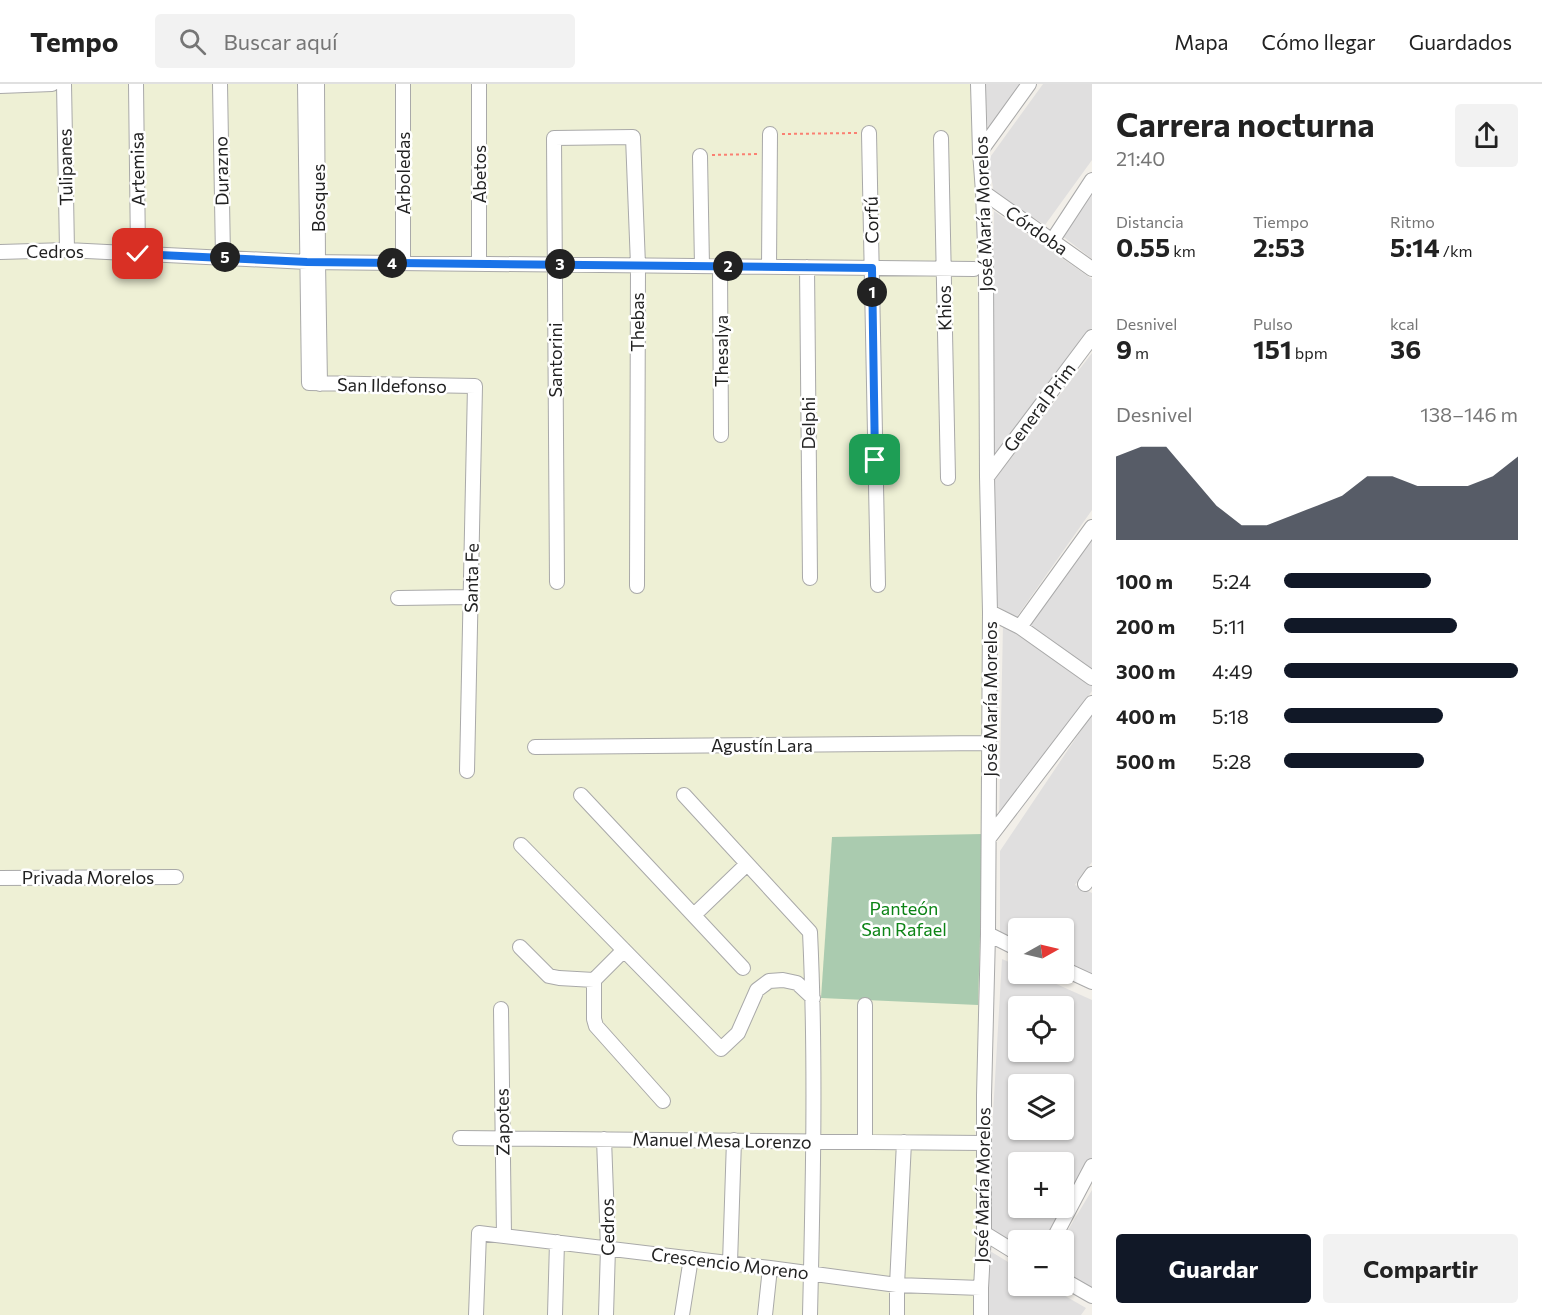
<!DOCTYPE html>
<html lang="es">
<meta charset="utf-8">
<style>
body{margin:0;font-family:Commissioner,sans-serif;background:#f2f2f2;color:#222;height:100vh;display:flex;flex-direction:column;font-size:22px;white-space:nowrap}
*{box-sizing:border-box;margin:0}
p{font-size:20px;color:#767676}
.icon{flex:none;width:33px;height:33px;fill:none;stroke:currentColor;stroke-width:2;stroke-linecap:round;stroke-linejoin:round}
.map{position:relative;flex:1;overflow:hidden}
.sheet{display:flex;flex-direction:column;background:#fff;width:450px}
.sheet>*{flex:none}
.needle{width:39px;rotate:82deg}
.controls{position:absolute;left:1008px;top:834px;display:grid;gap:12px}
.controls a{display:grid;place-items:center;width:66px;height:66px;border-radius:6px;background:#fff;box-shadow:0 2px 4px #0004;font-size:30px}
.pin{position:absolute;display:grid;place-items:center;width:51px;height:51px;color:#fff;margin:-26px;border-radius:12px;box-shadow:0 3px 9px #0006}
.km{position:absolute;width:30px;height:30px;margin:-15px;border-radius:50%;background:#222;color:#fff;font-size:16px;line-height:30px;text-align:center}
.round{display:grid;place-items:center;flex:none;width:63px;height:63px;border-radius:6px;background:#f2f2f2}
.headline{display:flex;align-items:center;justify-content:space-between;height:102px;padding:0 24px}
h1{font-size:33px;font-weight:700;line-height:45px}
.stats{display:grid;grid-template-columns:repeat(3,1fr);gap:9px;height:102px;padding:6px 24px}
.stats div{display:grid;align-content:center}
.stats b{font-size:26px;font-weight:700}
.stats small{font-size:16px;font-weight:400}
.stats p{font-size:16px}
.chart{height:168px;padding:12px 24px}
.chart p{display:flex;justify-content:space-between}
.chart svg{width:100%;height:108px;margin-top:6px;fill:#111827;opacity:.7}
.primary-button{display:flex;gap:12px;margin-top:auto;padding:12px 24px}
.primary-button a{flex:1;height:69px;border-radius:6px;background:#111827;color:#fff;font-size:24px;font-weight:700;line-height:69px;text-align:center}
.primary-button a+a{background:#f2f2f2;color:#222}
ul{padding:0 24px;list-style:none;font-size:20px}
li{display:grid;grid-template-columns:96px 72px 1fr;align-items:center;height:45px}
li i{height:15px;border-radius:8px;background:#111827}
header{display:flex;align-items:center;gap:36px;box-sizing:border-box;height:84px;padding:0 30px;background:#fff;border-bottom:2px solid #e0e0e0}
header strong{font-size:28px}
nav{display:flex;gap:33px;margin-inline-start:auto;font-size:21px}
.search{width:420px;height:54px;background:#f2f2f2;display:flex;align-items:center;gap:15px;box-sizing:border-box;padding:0 21px;border-radius:6px;color:#767676;font-size:22px}
main{display:flex;flex:1;min-height:0}
.map>svg:first-child{display:block}
.residential{fill:#e0dfdf;fill-rule:evenodd}
.farmland{fill:#eef0d5}
.cemetery{fill:#aacbaf}
.lines{fill:none;stroke-linecap:round;stroke-linejoin:round}
.minor-casing{stroke:#a9a9a9;stroke-width:16}
.path{stroke:#fa8072;stroke-width:2;stroke-dasharray:3 3;stroke-linecap:butt}
.minor{stroke:#fff;stroke-width:14}
.route-casing{stroke:#fff;stroke-width:12}
.route{stroke:#1a73e8;stroke-width:8}
.labels{text-anchor:middle;dominant-baseline:central;stroke-width:5;stroke-linejoin:round;paint-order:stroke}
.street-label{font-size:18px;fill:#222;stroke:#fff}
.park-label{font-size:18px;fill:#0c8416;stroke:#fff}
</style>
<header>
<strong>Tempo</strong>
<div class="search"><svg class="icon" aria-label="search" viewBox="0 0 24 24"><circle cx="10" cy="10" r="6"/><path d="M15 15l6 6"/></svg>Buscar aquí</div>
<nav><a>Mapa</a><a>Cómo llegar</a><a>Guardados</a></nav>
</header>
<main>
<div class="map">
<svg width="1092" height="1231" viewBox="0 0 1092 1231">
<rect width="100%" height="100%" fill="#f2efe9"/>
<path class="residential" d="M985,0H1024L988,50Z
M1043,0H1092V76L1045,141L994,109L988,76Z
M1092,106V175L1061,151Z
M994,127L1092,195V244L991,381Z
M1092,269V426L1016,534L996,521L992,399Z
M1092,455V589L1029,543Z
M1003,541L1092,602V607L999,737Z
M1092,630V778L1075,801L1092,809V895L1064,882V844H1018V862L1000,853V767Z
M1002,875L1018,882V890H1034L1092,916V1084L1051,1156H1018V1168L986,1150ZM1018,922H1064V968H1018ZM1018,1000H1064V1046H1018ZM1018,1078H1064V1124H1018Z
M1092,1106V1211L1064,1193V1156H1062Z
M985,1164L1018,1184V1202H1048L1086,1224L1081,1231H983Z"/>
<path class="farmland" d="M0,0H973L985,531L981,747L982,917L975,1056L987,1057L978,1231H0Z"/>
<path class="cemetery" d="M983,750L978,921L821,914L832,753Z"/>
<g class="lines">
<g class="minor-casing">
<path id="minor" d="M64,0L67,166
M136,0L138,169
M220,0L223,173
M305,0L309,299L475,302L467,687
M317,0L318,178L320,300
M978,0L980,68L983,108L986,189L987,393L990,528L988,850L984,1012V1149L981,1204V1231
M0,2L52,0
M869,49L878,501
M941,54L948,394
M980,68L1029,0
M700,72L702,182
M983,108L1092,185
M1052,157L1092,96
M0,168L67,166L307,178L974,185
M403,179V0
M479,180V0
M720,182L721,351
M769,183L770,50
M807,183L810,494
M987,393L1092,253
M557,498L554,54L633,53L638,181L637,502
M398,514L471,513
M990,528L1020,543L1092,594
M1020,543L1092,443
M535,663L989,659
M581,711L743,884
M684,711L810,848C816,975 813,1103 810,1231
M989,754L1092,619
M521,761L721,965L738,949L757,906L769,897L783,896L797,899L813,914
M0,794L176,793
M1085,800L1092,790
M694,831L747,780
M988,850L1018,865
M520,863L549,892L559,894L594,896V935L596,942L663,1017
M1064,885L1092,898
M594,896L624,866
M501,925L504,1152
M460,1054L983,1059
M604,1055L608,1164L606,1231
M865,1058V921
M984,1149L1018,1170
M1053,1156L1092,1082
M730,1179L734,1056
M1064,1196L1092,1212
M476,1231L479,1149L770,1184L897,1201L981,1204
M555,1231L557,1158
M682,1231L691,1174
M765,1231L770,1184
M897,1231V1201L904,1058"/>
</g>
<path class="path" d="M782,50L857,49
M712,71L757,70"/>
<use href="#minor" class="minor"/>
</g>
<g class="lines">
<g class="route-casing">
<path id="route" d="M138,170L307,178L872,184L875,376"/>
</g>
<use href="#route" class="route"/>
</g>
<g class="labels">
<g class="street-label">
<text transform="translate(65 83) rotate(-91)">Tulipanes</text>
<text transform="translate(137 85) rotate(-91)">Artemisa</text>
<text transform="translate(221 87) rotate(-91)">Durazno</text>
<text transform="translate(403 89) rotate(-90)">Arboledas</text>
<text transform="translate(479 90) rotate(-90)">Abetos</text>
<text transform="translate(318 114) rotate(-90)">Bosques</text>
<text transform="translate(983 130) rotate(-92)">José María Morelos</text>
<text transform="translate(871 136) rotate(-91)">Corfú</text>
<text transform="translate(1037 146) rotate(35)">Córdoba</text>
<text x="55" y="167">Cedros</text>
<text transform="translate(944 224) rotate(-91)">Khios</text>
<text transform="translate(637 238) rotate(-90)">Thebas</text>
<text transform="translate(721 267) rotate(-90)">Thesalya</text>
<text transform="translate(555 276) rotate(-90)">Santorini</text>
<text transform="translate(392 301) rotate(1)">San Ildefonso</text>
<text transform="translate(1039 323) rotate(-53)">General Prim</text>
<text transform="translate(808 339) rotate(-90)">Delphi</text>
<text transform="translate(471 494) rotate(-89)">Santa Fe</text>
<text transform="translate(990 615) rotate(-90)">José María Morelos</text>
<text x="762" y="661">Agustín Lara</text>
<text x="88" y="793">Privada Morelos</text>
<text transform="translate(502 1038) rotate(-91)">Zapotes</text>
<text transform="translate(722 1056) rotate(1)">Manuel Mesa Lorenzo</text>
<text transform="translate(982 1101) rotate(-89)">José María Morelos</text>
<text transform="translate(607 1143) rotate(-91)">Cedros</text>
<text transform="translate(730 1179) rotate(7)">Crescencio Moreno</text>
</g>
<g class="park-label">
<text x="904" y="824">Panteón<tspan x="904" dy="21">San Rafael</tspan></text>
</g>
</g>
</svg>
<div class="controls">
<a><svg class="needle" viewBox="-14 -14 28 28"><path d="M0-13l5 13h-10z" fill="#e53935"/><path d="M0 13l5-13h-10z" fill="#767676"/></svg></a>
<a><svg class="icon" aria-label="locate" viewBox="0 0 24 24"><circle cx="12" cy="12" r="6"/><path d="M12 2v4M12 18v4M2 12h4M18 12h4"/></svg></a>
<a><svg class="icon" aria-label="layers" viewBox="0 0 24 24"><path d="M12 4l9 5-9 5-9-5zM3 14l9 5 9-5"/></svg></a>
<a>+</a>
<a>−</a>
</div>
<div class="pin" style="left:875px;top:376px;background:#1e9e55"><svg class="icon" aria-label="arrive" viewBox="0 0 24 24"><path d="M6 21V4h12l-3 4 3 4H6"/></svg></div>
<div class="pin" style="left:138px;top:170px;background:#d93025"><svg class="icon" aria-label="check" viewBox="0 0 24 24"><path d="M5 12l5 5 9-10"/></svg></div>
<b class="km" style="left:872px;top:208px">1</b>
<b class="km" style="left:728px;top:182px">2</b>
<b class="km" style="left:560px;top:180px">3</b>
<b class="km" style="left:392px;top:179px">4</b>
<b class="km" style="left:225px;top:173px">5</b>
</div>
<section class="sheet">
<div class="headline"><div><h1>Carrera nocturna</h1><p>21:40</p></div><a class="round"><svg class="icon" aria-label="share" viewBox="0 0 24 24"><path d="M12 15V3M7 8l5-5 5 5M5 13v7h14v-7"/></svg></a></div>
<div class="stats">
<div><p>Distancia</p><b>0.55<small> km</small></b></div>
<div><p>Tiempo</p><b>2:53</b></div>
<div><p>Ritmo</p><b>5:14<small> /km</small></b></div>
</div>
<div class="stats">
<div><p>Desnivel</p><b>9<small> m</small></b></div>
<div><p>Pulso</p><b>151<small> bpm</small></b></div>
<div><p>kcal</p><b>36</b></div>
</div>
<div class="chart"><p><span>Desnivel</span>138–146 m</p>
<svg viewBox="0 0 160 44" preserveAspectRatio="none"><path d="M0 44V10L10 6L20 6L30 18L40 30L50 38L60 38L70 34L80 30L90 26L100 18L110 18L120 22L130 22L140 22L150 18L160 10V44z"/></svg>
</div>
<ul>
<li><b>100 m</b>5:24<i style="width:63%"></i></li>
<li><b>200 m</b>5:11<i style="width:74%"></i></li>
<li><b>300 m</b>4:49<i style="width:100%"></i></li>
<li><b>400 m</b>5:18<i style="width:68%"></i></li>
<li><b>500 m</b>5:28<i style="width:60%"></i></li>
</ul>
<div class="primary-button"><a>Guardar</a><a>Compartir</a></div>
</section>
</main>
